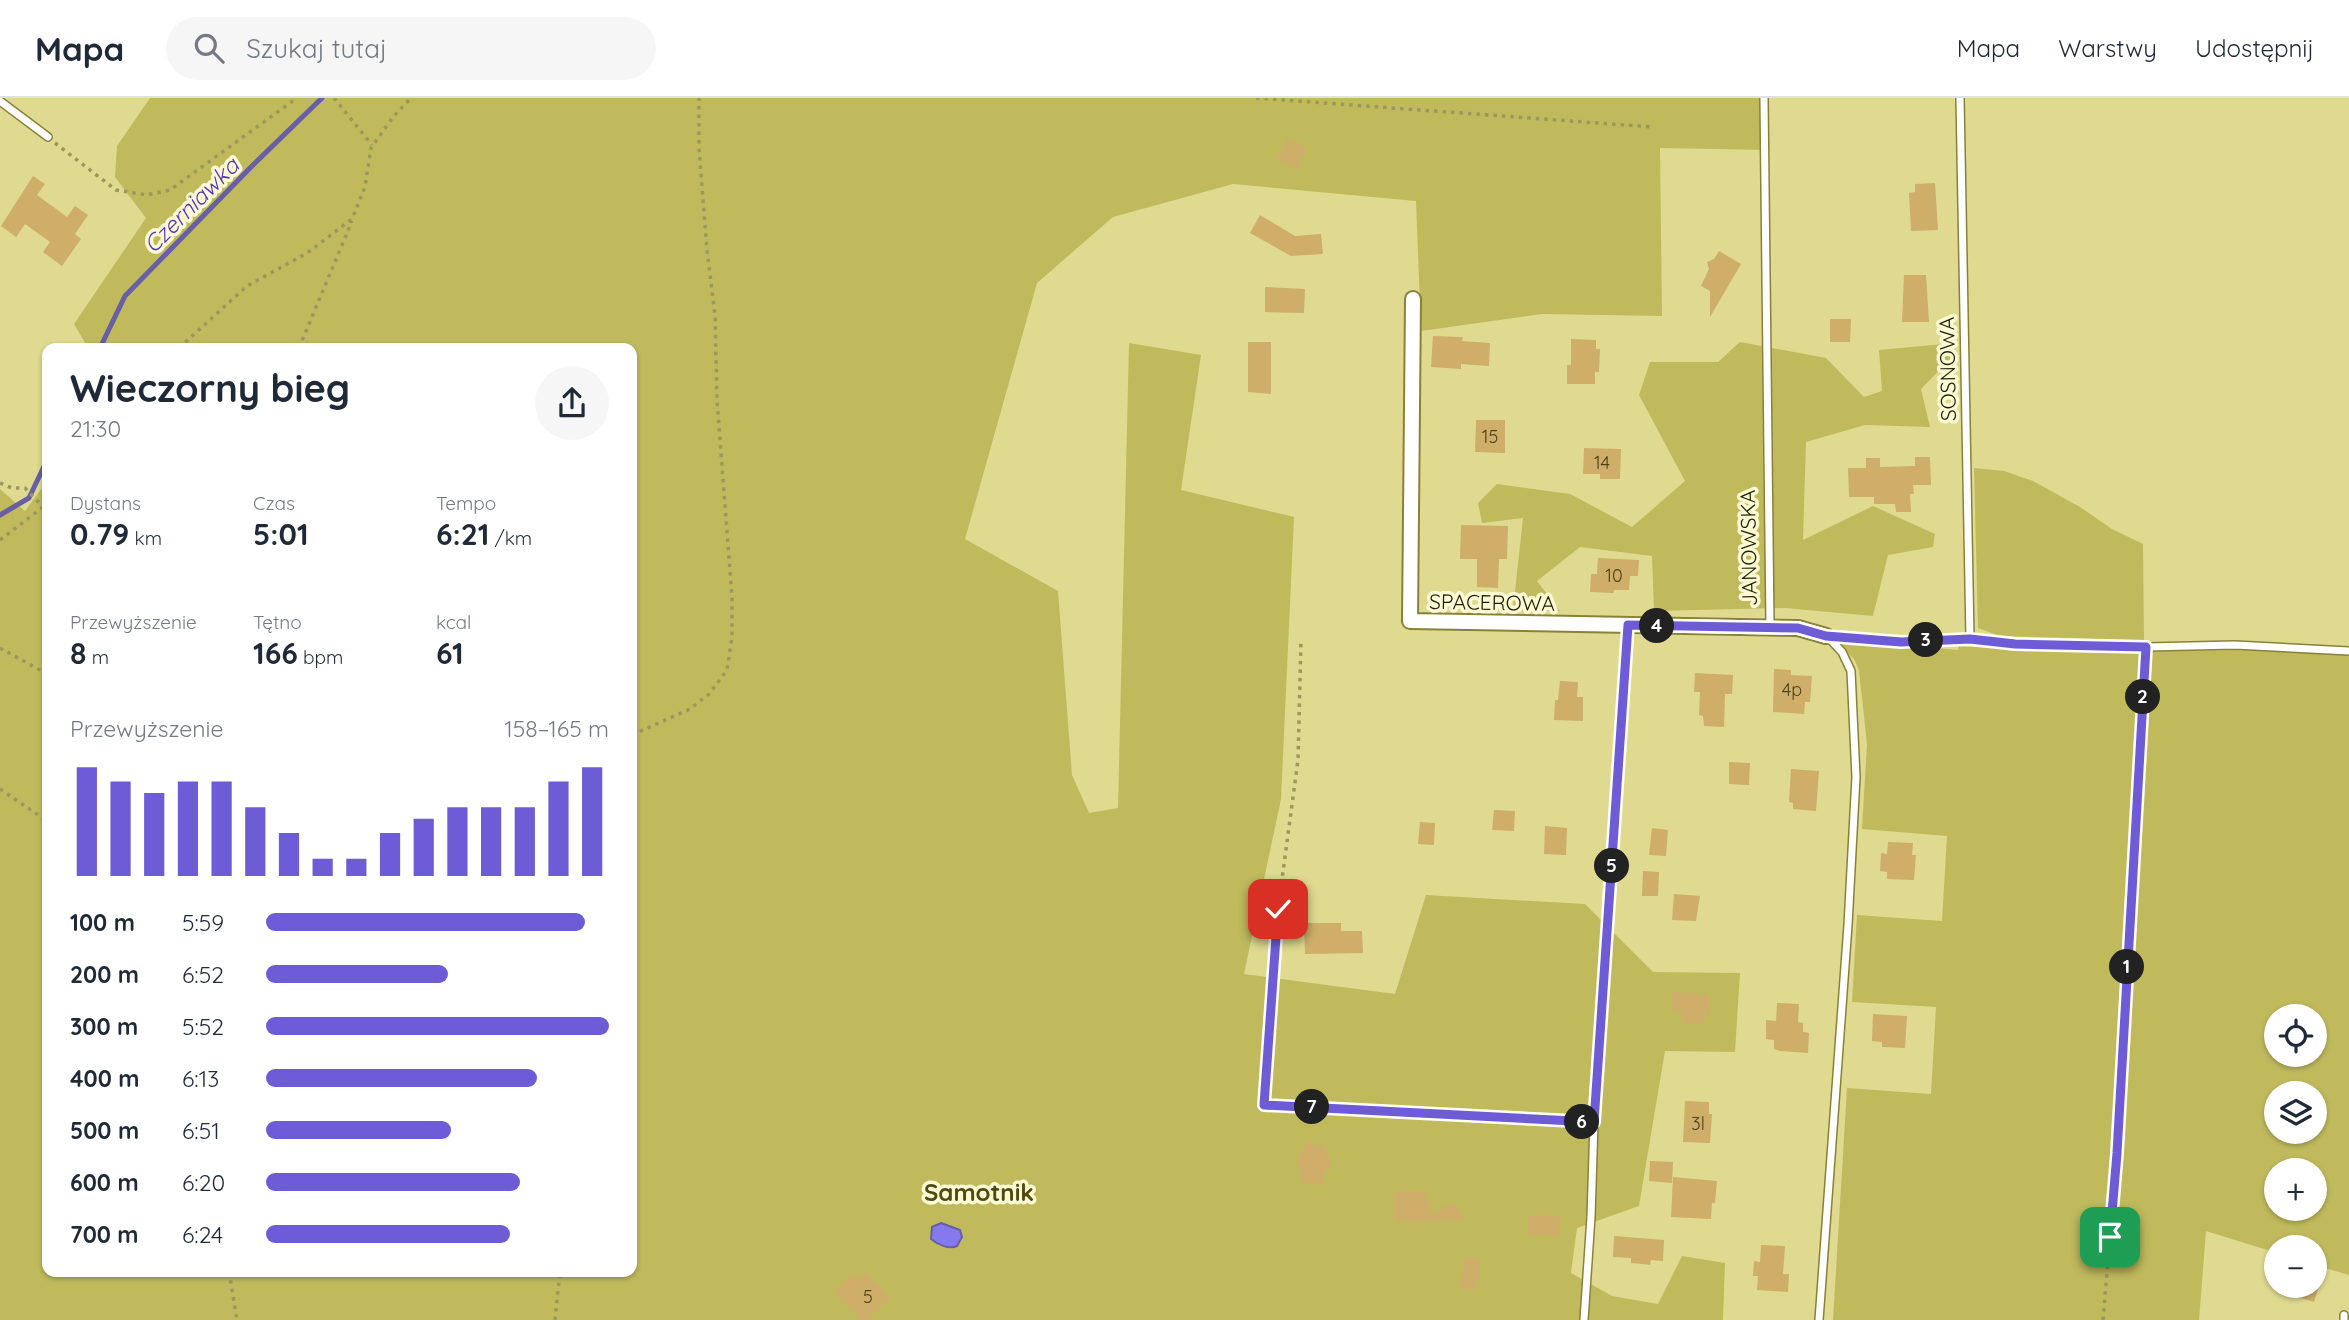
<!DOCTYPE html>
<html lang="pl">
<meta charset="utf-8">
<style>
body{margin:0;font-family:Quicksand,sans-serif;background:#f6f6f7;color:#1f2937;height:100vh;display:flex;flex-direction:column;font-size:26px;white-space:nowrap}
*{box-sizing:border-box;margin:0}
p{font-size:23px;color:#747a83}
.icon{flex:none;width:38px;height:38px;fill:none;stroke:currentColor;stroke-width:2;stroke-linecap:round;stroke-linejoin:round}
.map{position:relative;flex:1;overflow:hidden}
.details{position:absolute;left:42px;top:245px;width:595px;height:934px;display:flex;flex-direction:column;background:#fff;border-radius:14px;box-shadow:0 2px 5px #0004}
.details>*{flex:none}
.controls{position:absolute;left:2264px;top:906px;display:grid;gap:14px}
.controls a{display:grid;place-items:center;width:63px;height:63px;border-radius:50%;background:#fff;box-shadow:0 2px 5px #0004;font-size:35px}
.pin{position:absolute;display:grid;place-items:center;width:60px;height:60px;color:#fff;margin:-30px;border-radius:14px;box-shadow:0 4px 10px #0006}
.km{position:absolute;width:35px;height:35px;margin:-18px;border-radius:50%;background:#222;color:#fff;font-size:19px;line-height:35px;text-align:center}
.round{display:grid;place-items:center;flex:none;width:74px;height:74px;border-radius:37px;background:#f6f6f7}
.overview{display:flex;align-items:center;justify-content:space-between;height:119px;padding:0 28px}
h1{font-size:38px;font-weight:800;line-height:52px}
.stats{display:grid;grid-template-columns:repeat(3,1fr);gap:10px;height:119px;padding:7px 28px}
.stats div{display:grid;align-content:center}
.stats b{font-size:30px;font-weight:800}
.stats small{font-size:19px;font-weight:400}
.stats p{font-size:19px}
.chart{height:196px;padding:14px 28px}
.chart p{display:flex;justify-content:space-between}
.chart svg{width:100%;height:126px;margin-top:7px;stroke:#6d5cd6;stroke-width:6}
ul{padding:0 28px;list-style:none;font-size:23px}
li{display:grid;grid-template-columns:112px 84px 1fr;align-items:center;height:52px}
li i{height:18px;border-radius:9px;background:#6d5cd6}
header{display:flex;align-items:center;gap:42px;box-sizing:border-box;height:98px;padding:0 35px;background:#fff;border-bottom:2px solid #e0e1e3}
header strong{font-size:33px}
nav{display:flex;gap:38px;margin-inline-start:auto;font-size:24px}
.search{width:490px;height:63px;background:#f6f6f7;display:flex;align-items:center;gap:18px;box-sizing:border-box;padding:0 24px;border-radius:38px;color:#747a83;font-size:26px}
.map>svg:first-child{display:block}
.green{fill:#c0ba5d;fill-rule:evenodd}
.water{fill:#8579ed;stroke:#675ea6;stroke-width:2}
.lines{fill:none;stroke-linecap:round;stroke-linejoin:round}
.stream{stroke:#675ea6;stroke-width:5}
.building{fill:#ceae69}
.service-casing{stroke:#878238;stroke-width:10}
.minor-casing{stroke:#878238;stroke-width:18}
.path{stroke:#9c985d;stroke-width:3.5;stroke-dasharray:3.5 5;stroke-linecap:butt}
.service{stroke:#fff;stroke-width:7}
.minor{stroke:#fff;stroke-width:14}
.route-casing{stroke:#fff;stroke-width:14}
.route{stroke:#6d5cd6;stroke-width:9}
.labels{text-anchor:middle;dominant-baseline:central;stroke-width:7;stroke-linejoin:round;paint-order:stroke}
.number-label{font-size:18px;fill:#4c421b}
.street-label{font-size:21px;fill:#201e01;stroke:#fbfad5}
.water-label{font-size:23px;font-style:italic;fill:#5437be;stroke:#fbfad5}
.quarter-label{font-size:24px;font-weight:bold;fill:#4f4b10;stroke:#fbfad5}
</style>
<header>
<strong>Mapa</strong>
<div class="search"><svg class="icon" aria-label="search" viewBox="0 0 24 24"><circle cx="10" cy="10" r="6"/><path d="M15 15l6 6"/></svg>Szukaj tutaj</div>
<nav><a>Mapa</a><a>Warstwy</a><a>Udostępnij</a></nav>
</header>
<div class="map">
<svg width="2349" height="1222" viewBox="0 0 2349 1222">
<rect width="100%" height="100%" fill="#dfda8f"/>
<path class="green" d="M150,0H1764L1765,52L1660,50L1662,218L1542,216L1421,233L1416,103L1233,86L1113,119L1037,185L965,441L1058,493L1072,677L1089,715L1118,710L1129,245L1201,257L1181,392L1294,419L1281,701L1244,876L1395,896L1426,797L1585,806L1653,874L1740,875L1735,954L1665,953L1639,1108L1577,1130L1571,1175L1612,1198L1658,1206L1682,1158L1725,1165L1723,1222H0V391L25,413L47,383V1174H632V250H88L74,226L146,120L115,79L117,48Z
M1740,244L1826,260L1864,299L1882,293L1879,252L1944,246L1954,257L1921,291L1930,329L1865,327L1806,344L1803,442L1873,408L1935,436L1933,449L1888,457L1873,518L1785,510L1654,513L1652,458L1580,449L1537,483L1560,513L1513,512L1523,420L1482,425L1478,405L1497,386L1570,396L1632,429L1685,383L1639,297L1650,264H1718Z
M1974,370L2004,373L2033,383L2080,409L2112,431L2143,446L2144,542L2000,538L1978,530Z
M1837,541L1958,552L1959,548L2042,553L2106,554L2245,552L2349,557V1177L2315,1167V1150H2277V1155L2206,1133L2199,1222H1833L1847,990L1931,996L1936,909L1852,904L1857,817L1942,823L1947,738L1862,731L1867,646L1859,572L1854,561L1837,545ZM2277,919H2315V957H2277ZM2277,996H2315V1034H2277ZM2277,1073H2315V1111H2277Z"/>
<path class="water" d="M941,1125L960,1132L962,1139L957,1148C949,1152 937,1146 931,1141L932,1129Z"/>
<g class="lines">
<path class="stream" d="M100,250L125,198L252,68L322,0
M0,417L29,400L47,362"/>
</g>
<path class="building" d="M1288,40L1307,50L1296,71L1277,61Z
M33,78L45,86L37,97L67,119L75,108L88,117L75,136L81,141L62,168L43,154L50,144L25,126L16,139L1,128Z
M1935,85L1938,132L1911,133L1909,95L1915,94V86Z
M1260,117L1295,138L1321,136L1323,156L1291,158L1250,135Z
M1719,153L1741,166L1710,219V193L1701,188L1709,171L1707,164L1714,161Z
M1904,177H1926L1929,224H1902Z
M1265,189L1305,191L1304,215L1265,214Z
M1830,221H1851L1850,244H1830Z
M1433,238L1463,239L1462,243L1490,245L1489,268L1461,266V271L1431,269Z
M1571,241L1596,242V251H1600L1599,274H1595V286H1567V267H1571Z
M1248,244H1271V296L1248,294Z
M1476,322H1505V355L1475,354Z
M1584,350L1621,351L1620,381H1600V376H1583Z
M1915,359H1930L1931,387H1913L1914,396H1910L1911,414H1896L1895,406H1874V399H1849L1848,370H1866V360H1880V369L1915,368Z
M1461,427L1508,428L1507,461H1499L1498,490L1477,489V461H1460Z
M1598,460L1639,462L1638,478H1630L1629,492H1614L1613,495L1590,494L1591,476H1597Z
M1774,571L1791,572V577L1812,578L1810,604H1805L1804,616L1773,614Z
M1695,575L1733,577L1732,596H1725L1724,629L1704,628L1703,618L1699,617L1700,594H1694Z
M1560,583L1578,584L1577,599H1583V623L1554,622L1555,602H1558Z
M1729,664L1750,665L1749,687L1729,686Z
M1791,671L1819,673L1816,713L1793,711V705L1789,704Z
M1494,712L1515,713L1514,733L1492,732Z
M1420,724L1435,725L1434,747L1418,746Z
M1545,728L1567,730L1566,757L1544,756Z
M1652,730L1668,732L1666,758L1649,757Z
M1888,744L1913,745L1912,757H1916L1914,782L1887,781V774L1880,773L1881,755L1887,756Z
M1643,773L1659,774L1658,798H1642Z
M1674,796L1700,798L1696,823L1672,822Z
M1304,825H1341V833H1362L1363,855L1305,856Z
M1672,894L1709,896L1710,918L1704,917V926L1682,925V913L1671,912Z
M1777,905L1799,906L1798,924L1803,925V934L1809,935L1808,955L1780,953L1774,951V942L1766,941V922L1776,923Z
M1873,916L1907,918L1905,950L1882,949V944L1872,943Z
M1685,1003L1709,1004V1016H1712L1710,1045L1683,1044Z
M1304,1046L1326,1048L1325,1057L1331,1058L1329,1073L1324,1072L1323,1087L1301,1085L1302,1071L1297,1070L1298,1056H1303Z
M1650,1063L1673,1064L1672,1085L1649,1083Z
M1673,1079L1717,1083L1715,1105H1712L1711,1121L1671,1119Z
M1402,1093H1426V1102H1430L1431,1118L1452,1104L1466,1122L1395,1124L1394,1095Z
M1528,1117L1561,1118L1560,1138L1527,1136Z
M1614,1138L1664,1142L1663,1163L1651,1162L1650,1167L1642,1166L1631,1165V1160L1613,1159Z
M1761,1147L1785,1148L1783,1176H1789L1788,1194L1757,1192L1758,1178H1753L1754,1163L1760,1164Z
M1464,1160L1481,1162L1477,1192L1461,1190Z
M852,1175L859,1181L865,1175L890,1200L867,1222H861L834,1194Z
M2275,1188H2319L2314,1204L2275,1192Z"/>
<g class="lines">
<g class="service-casing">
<path id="service" d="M1764,0L1770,529
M1960,0L1970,541
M0,3L48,39
M1827,538L1901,544L1970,541L2015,546L2146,549L2235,547L2349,553
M1263,1007L1594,1024
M1584,1222L1591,1119L1594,1024L1628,527
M1819,1222L1848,827L1856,679L1851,573L1842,554L1827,538
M2344,1222V1217"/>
</g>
<g class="minor-casing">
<path id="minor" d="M1413,201L1410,523L1798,530L1826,538"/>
</g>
<path class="path" d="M334,0L372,47
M1256,0L1653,29
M55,45L116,92L147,97L170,92L297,0
M179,250L247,188L307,155L352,121L365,89L371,50L393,19L411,0
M299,250L352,123
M0,385L12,390H25L43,409
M0,442L47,406
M0,550L47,576
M632,637L690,611L709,596L727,572L732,539V499L717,302L715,217L707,152L699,50V0
M0,691L47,723
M1264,998L1278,811L1298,662L1301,542
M229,1174L237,1222
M555,1222L560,1174
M2103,1222L2117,1055L2145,561"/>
<use href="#service" class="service"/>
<use href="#minor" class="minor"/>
</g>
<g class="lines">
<g class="route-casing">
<path id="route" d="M1278,811L1264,1007L1594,1024L1628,527L1798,530L1826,538L1901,544L1970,541L2015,546L2146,549L2117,1055L2110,1139"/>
</g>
<use href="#route" class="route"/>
</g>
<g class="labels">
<g class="number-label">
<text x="1490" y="338">15</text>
<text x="1602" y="364">14</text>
<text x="1614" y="477">10</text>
<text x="1792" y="591">4p</text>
<text x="1698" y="1025">3l</text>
<text x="868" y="1198">5</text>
</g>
<g class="street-label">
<text transform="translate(1947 271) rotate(-91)">SOSNOWA</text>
<text transform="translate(1748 450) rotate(-91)">JANOWSKA</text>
<text transform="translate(1492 504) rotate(1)">SPACEROWA</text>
</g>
<g class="water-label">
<text transform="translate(191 107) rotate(-45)">Czerniawka</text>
</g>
<g class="quarter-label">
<text x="979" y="1094">Samotnik</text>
</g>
</g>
</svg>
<div class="controls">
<a><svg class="icon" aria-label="locate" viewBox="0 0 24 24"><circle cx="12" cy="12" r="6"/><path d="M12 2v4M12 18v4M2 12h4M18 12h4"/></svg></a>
<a><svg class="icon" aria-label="layers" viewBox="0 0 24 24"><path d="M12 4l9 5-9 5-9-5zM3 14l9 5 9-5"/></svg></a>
<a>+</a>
<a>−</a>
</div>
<div class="pin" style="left:2110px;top:1139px;background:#1e9e55"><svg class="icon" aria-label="arrive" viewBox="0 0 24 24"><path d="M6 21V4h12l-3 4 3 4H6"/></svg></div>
<div class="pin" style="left:1278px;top:811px;background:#d93025"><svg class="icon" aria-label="check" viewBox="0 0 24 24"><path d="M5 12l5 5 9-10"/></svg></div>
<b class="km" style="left:2127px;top:869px">1</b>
<b class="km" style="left:2143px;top:599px">2</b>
<b class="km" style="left:1926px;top:542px">3</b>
<b class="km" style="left:1657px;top:528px">4</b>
<b class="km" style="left:1612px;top:768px">5</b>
<b class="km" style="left:1582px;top:1024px">6</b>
<b class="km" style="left:1312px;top:1009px">7</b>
<section class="details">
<div class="overview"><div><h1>Wieczorny bieg</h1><p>21:30</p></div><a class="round"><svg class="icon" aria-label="share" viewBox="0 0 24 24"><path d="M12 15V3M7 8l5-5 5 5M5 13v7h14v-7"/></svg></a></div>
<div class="stats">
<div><p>Dystans</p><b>0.79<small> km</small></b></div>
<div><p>Czas</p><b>5:01</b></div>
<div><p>Tempo</p><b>6:21<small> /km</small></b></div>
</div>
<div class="stats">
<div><p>Przewyższenie</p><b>8<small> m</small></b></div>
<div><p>Tętno</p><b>166<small> bpm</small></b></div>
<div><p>kcal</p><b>61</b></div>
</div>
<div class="chart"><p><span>Przewyższenie</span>158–165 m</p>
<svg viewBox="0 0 160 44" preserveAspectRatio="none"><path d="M5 44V6M15 44V11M25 44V15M35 44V11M45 44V11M55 44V20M65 44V29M75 44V38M85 44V38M95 44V29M105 44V24M115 44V20M125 44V20M135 44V20M145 44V11M155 44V6"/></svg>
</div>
<ul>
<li><b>100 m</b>5:59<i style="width:93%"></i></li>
<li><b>200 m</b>6:52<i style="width:53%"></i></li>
<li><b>300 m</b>5:52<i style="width:100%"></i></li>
<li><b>400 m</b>6:13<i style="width:79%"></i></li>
<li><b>500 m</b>6:51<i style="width:54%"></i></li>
<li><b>600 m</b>6:20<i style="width:74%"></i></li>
<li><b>700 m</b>6:24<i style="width:71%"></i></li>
</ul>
</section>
</div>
